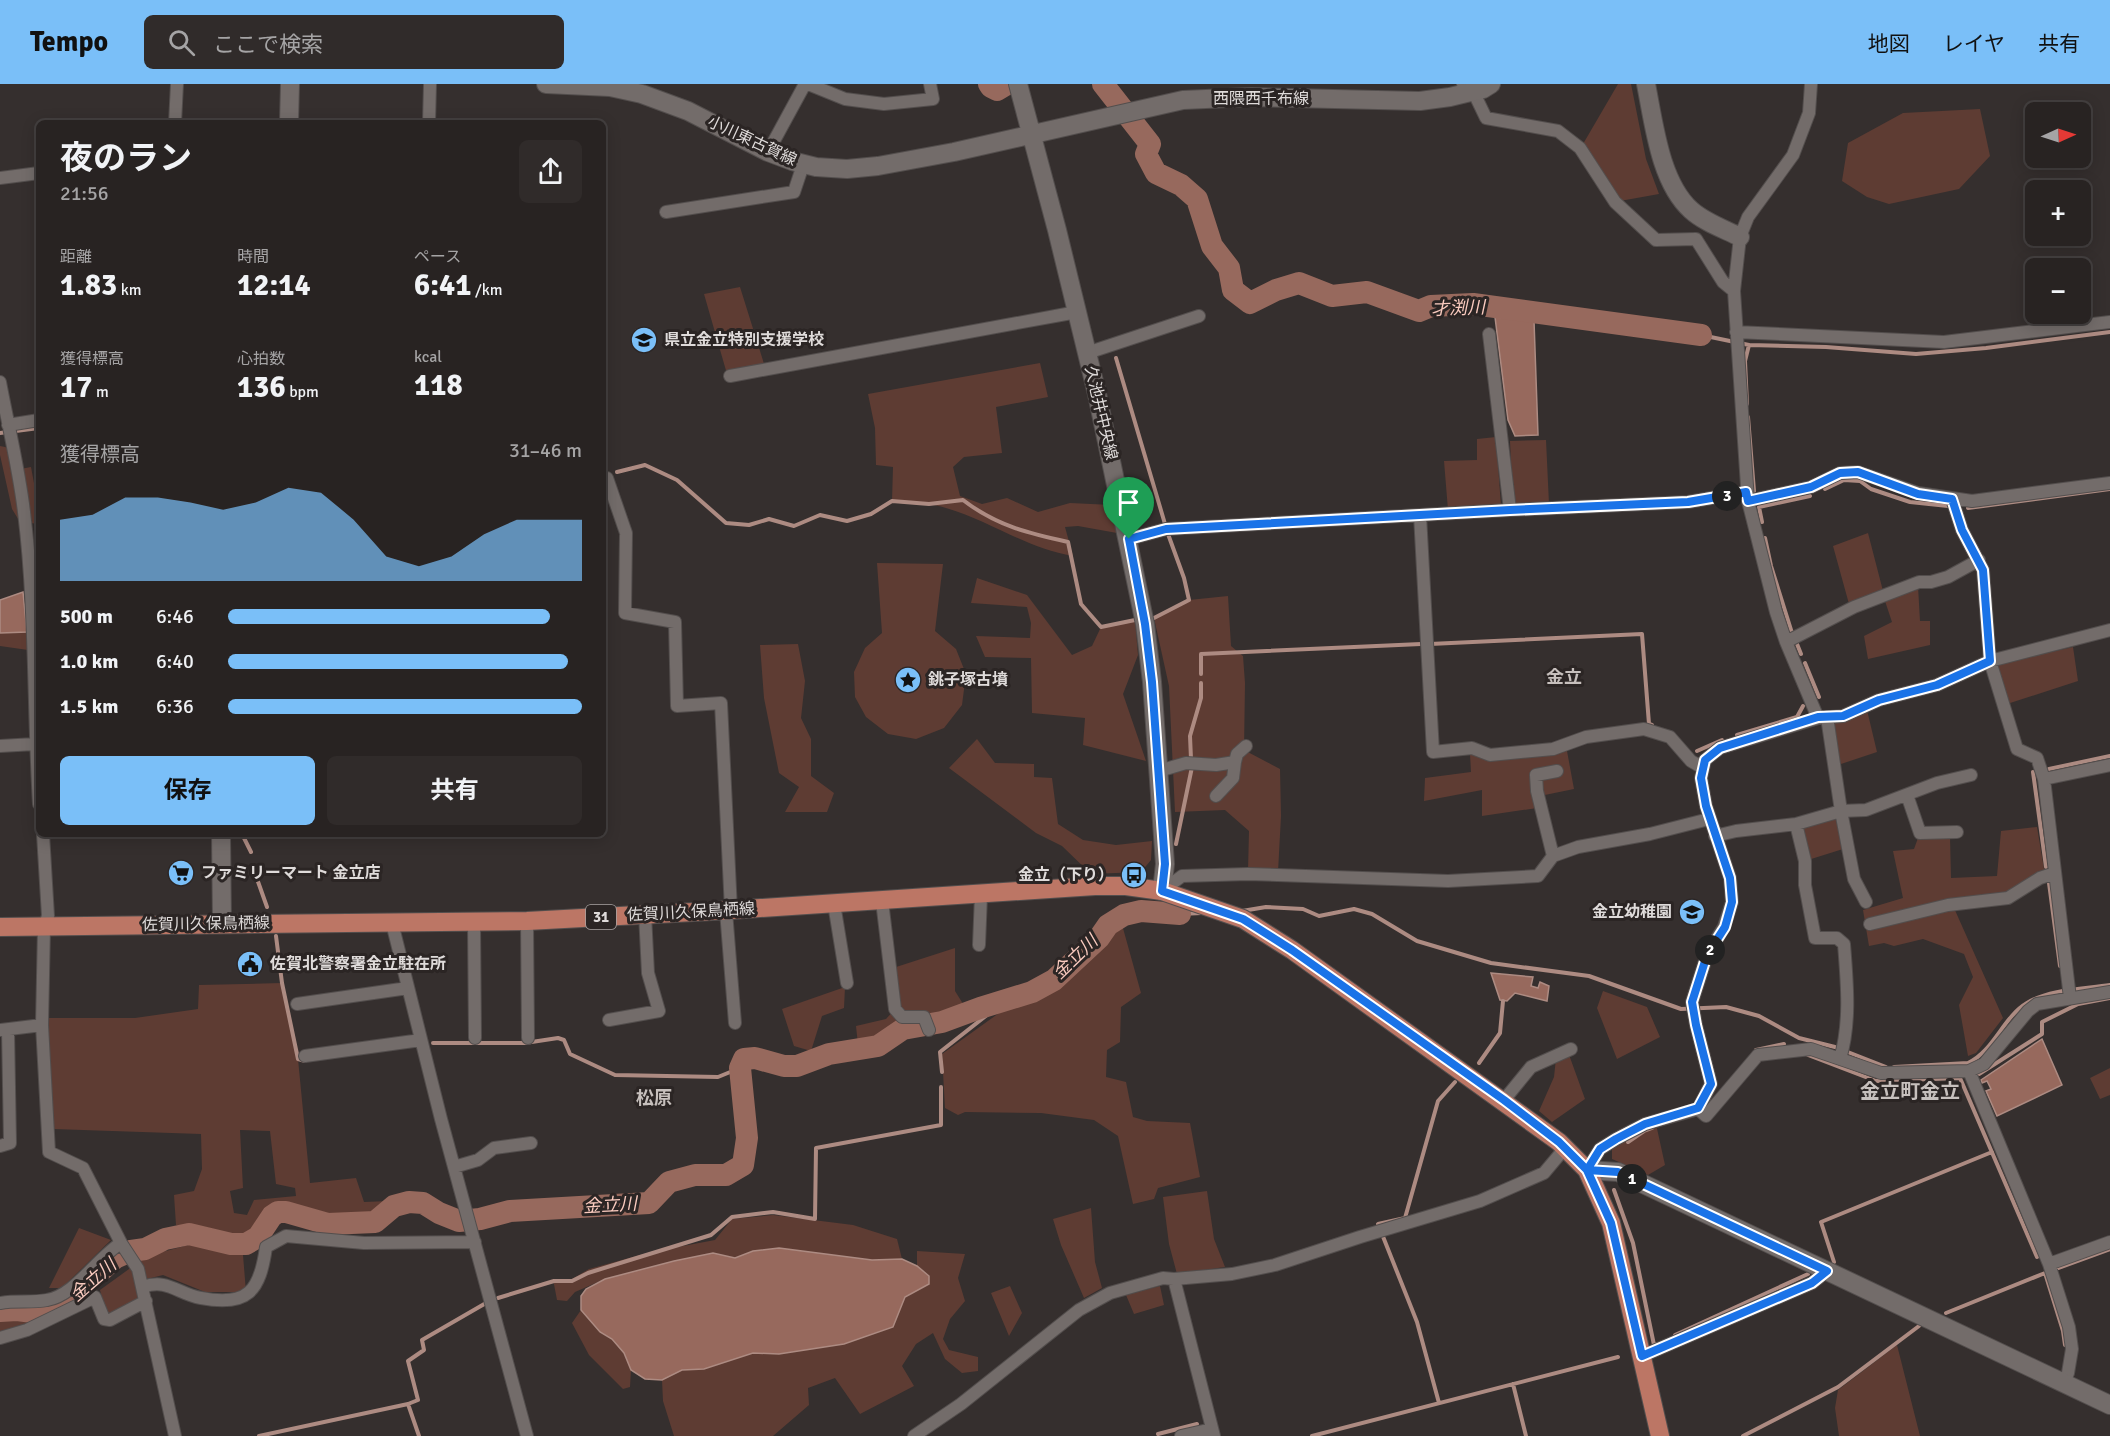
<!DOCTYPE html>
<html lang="ja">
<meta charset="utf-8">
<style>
body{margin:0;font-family:Signika,"Noto Sans JP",sans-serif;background:#302b2a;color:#f1f3f6;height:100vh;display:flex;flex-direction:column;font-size:22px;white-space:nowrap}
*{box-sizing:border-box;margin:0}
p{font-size:20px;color:#a5a4a5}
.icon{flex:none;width:33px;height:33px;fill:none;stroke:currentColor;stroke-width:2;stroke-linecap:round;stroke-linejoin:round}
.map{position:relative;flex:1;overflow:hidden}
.drawer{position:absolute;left:36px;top:36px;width:570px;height:717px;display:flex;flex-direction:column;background:#282322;border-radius:9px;box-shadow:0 3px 15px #0003,0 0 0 2px #444040}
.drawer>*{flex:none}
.needle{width:39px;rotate:87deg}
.controls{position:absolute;left:2025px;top:18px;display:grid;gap:12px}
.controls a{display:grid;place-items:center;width:66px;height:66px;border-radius:9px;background:#282322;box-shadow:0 3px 15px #0003,0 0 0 2px #444040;font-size:30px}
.pin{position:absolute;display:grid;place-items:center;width:51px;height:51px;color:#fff;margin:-62px -26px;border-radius:50% 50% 50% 0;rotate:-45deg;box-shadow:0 0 6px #0007}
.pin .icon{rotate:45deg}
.km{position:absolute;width:30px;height:30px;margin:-15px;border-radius:50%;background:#222;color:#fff;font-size:16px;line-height:30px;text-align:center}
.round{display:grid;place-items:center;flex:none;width:63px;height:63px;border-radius:9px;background:#302b2a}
.headline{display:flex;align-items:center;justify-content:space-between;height:102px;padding:0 24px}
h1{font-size:33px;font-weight:700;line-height:45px}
.figures{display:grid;grid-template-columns:repeat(3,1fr);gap:9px;height:102px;padding:6px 24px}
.figures div{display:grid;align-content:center}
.figures b{font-size:30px;font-weight:700}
.figures small{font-size:16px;font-weight:400}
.figures p{font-size:16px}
.chart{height:168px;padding:12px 24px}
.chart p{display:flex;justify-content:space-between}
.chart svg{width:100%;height:108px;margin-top:6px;fill:#7abff8;opacity:.7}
.button{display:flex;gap:12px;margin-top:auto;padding:12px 24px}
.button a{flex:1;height:69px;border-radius:9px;background:#7abff8;color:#111;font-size:24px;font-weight:700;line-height:69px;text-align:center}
.button a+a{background:#302b2a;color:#f1f3f6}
ul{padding:0 24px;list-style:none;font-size:20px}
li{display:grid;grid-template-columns:96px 72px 1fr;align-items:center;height:45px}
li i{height:15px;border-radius:8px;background:#7abff8}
header{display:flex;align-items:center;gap:36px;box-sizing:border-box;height:84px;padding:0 30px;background:#7abff8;color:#111}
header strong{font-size:28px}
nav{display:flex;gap:33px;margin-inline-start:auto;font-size:21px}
.search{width:420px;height:54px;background:#302b2a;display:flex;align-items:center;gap:15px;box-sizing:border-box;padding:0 21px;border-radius:9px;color:#a5a4a5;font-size:22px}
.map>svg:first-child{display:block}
.green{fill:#5e3c33;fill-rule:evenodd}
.water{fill:#97695d;stroke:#ad8b82;stroke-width:1.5}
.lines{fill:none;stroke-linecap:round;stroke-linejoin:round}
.stream{stroke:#ad8b82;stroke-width:4}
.river{stroke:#97695d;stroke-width:22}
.street-casing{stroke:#534e4d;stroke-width:14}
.secondary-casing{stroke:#534e4d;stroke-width:20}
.primary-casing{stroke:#534e4d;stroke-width:20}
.street{stroke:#736c6a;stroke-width:12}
.secondary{stroke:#736c6a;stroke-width:18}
.primary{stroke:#bc7665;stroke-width:18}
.route-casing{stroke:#fff;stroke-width:12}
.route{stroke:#1a73e8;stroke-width:8}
.labels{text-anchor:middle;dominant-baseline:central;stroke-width:6;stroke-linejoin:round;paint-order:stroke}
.shield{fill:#2b2524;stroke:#a9a4a3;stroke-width:1.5}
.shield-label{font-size:15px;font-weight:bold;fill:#dfdbda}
.street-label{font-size:16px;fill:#dfdbda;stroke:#2b2524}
.poi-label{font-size:16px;font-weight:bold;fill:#dfdbda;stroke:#2b2524;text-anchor:start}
.water-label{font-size:18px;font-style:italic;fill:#facbbf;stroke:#2b2524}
.neighbourhood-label{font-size:18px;font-weight:bold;fill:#c7c0bd;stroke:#2b2524}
.quarter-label{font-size:20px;font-weight:bold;fill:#c7c0bd;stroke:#2b2524}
</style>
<header>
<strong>Tempo</strong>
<div class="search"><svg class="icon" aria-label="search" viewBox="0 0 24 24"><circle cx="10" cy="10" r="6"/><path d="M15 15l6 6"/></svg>ここで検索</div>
<nav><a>地図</a><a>レイヤ</a><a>共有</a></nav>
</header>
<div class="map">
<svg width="2110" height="1352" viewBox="0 0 2110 1352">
<rect width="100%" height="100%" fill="#352f2e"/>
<path class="green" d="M1618,0H1631L1646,75L1659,110L1620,117L1583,60Z
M1980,25L1990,72L1959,105L1889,120L1867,113L1842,97L1848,59L1903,29Z
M740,203L765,283L727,290L704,210Z
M1040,279L1048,313L996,323L1002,369L964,373L953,383L960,412L982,420L1007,414L1038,428L1070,419L1112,421L1117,449L1078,442L1065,443L1073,472C1022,464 980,429 929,420C917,417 904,418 892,417L893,383L876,381L875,344L868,310Z
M1496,353L1501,422L1448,426L1444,377L1477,376V355Z
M1546,356L1549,420L1513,422L1510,357Z
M0,362L10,364L15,386L31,383L39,426V440L20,438L12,425L0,371Z
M1868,449L1883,507L1849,520L1833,462Z
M877,479L943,480L935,547L956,565L966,590L962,621L944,644L916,655L888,650L866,633L855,613L854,588L865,564L882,549Z
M977,494L1027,511L1072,571L1092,562L1101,543L1135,536L1138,571L1123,610L1146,677L1083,661L1085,634L1032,629L1031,574L985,573L976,552L1030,554L1031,539L1027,523L971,519Z
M1918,502L1920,537H1930V561L1868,575L1864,552L1892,538L1884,514Z
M1228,512L1231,562L1243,572L1245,599L1244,666L1280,685L1281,732L1278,788L1248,787L1249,747L1225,726L1175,728L1169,602L1154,534L1189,516Z
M27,548L28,566L0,562V549Z
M798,560L805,597L801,634L811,655V692L834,709L827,728H785L799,703L779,689L764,614L760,561Z
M2073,563L2078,597L2007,620L1996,581Z
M1867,626L1877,668L1838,681L1830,637Z
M977,655L995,679L1034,680V693L1052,694L1058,740L1083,756L1116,761L1152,757L1151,776L1141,788L1091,790L1062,762L1036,749L949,684Z
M1567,667L1574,705L1535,713L1537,724L1482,732V706L1424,717L1425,694L1471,688L1470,670L1490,677Z
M1838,731L1843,765L1808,776L1799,742Z
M2037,743L2046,797L1954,824L2003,934L1976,969L1968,972L1959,921L1973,893L1964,870L1923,855L1894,862L1884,859L1869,862L1863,826L1903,814L1893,767L1914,765L1918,754L1950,753L1951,794L1997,792L2001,747Z
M1121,837L1141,909L1121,923L1120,958L1107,966L1106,993L1126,998L1133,1033L1147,1037L1190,1039L1200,1093L1158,1104L1154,1115L1133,1120L1118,1052L1094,1036L1041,1029L965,1028L958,1031L945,1024L942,970L1013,919L1033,913L1054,901Z
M955,864V907L965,923L944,931L902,939L879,955L858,961L856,942L886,935L897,923L893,884Z
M282,899L298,975L310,1099L356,1094L364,1118L389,1117L372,1133L327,1134L296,1122H277L260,1134L248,1152L233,1151L206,1143L176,1141L174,1111L194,1107L202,1085L201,1050L53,1045L46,934H135L198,925L199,901ZM240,1046L270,1047L276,1100L295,1104L296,1112L254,1116L247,1131L234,1129L230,1107L243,1104Z
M845,903L844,924L822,932L811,967L794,962L782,925Z
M1603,907L1647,923L1660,953L1617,975L1597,924Z
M1568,968L1585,1015L1552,1038L1539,1027L1554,993L1556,974Z
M2110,984V1011L2100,1015L2090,994Z
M1656,1040L1665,1081L1648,1091L1612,1075V1063Z
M1207,1107L1214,1155L1225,1183L1177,1190L1169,1160L1163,1113Z
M1091,1124L1095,1178L1102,1204L1084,1214L1061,1161L1053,1135Z
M773,1131L853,1141L897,1155L902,1175L872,1176L779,1164L753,1167L735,1174L713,1169L605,1195L575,1208L567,1217L557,1216L553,1195H572L589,1185L651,1168L715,1156L732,1135Z
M79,1144L111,1156L62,1204H49Z
M196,1159L243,1171L246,1208H205L163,1191L139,1197L140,1214L111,1230L106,1229L100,1206L147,1172Z
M917,1167L965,1170L958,1194L965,1217L950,1235L943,1255L949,1266L978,1273V1287L962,1289L945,1275L933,1249L916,1260L902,1282L914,1302L860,1330L835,1294L808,1304L809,1321L773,1352H674L663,1317L662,1296L682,1286L704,1285L753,1269L779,1270L844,1260L893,1243L905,1213L929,1200V1192L917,1182Z
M1010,1202L1022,1229L1009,1252L991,1209Z
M1160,1202L1164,1221L1134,1230L1126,1211Z
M581,1226L600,1248L612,1255L624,1269L631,1286L630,1303L623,1305L589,1271L572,1239Z
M8,1230L38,1236L0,1250V1232Z
M1897,1261L1920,1352H1839L1835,1324L1838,1306Z"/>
<path class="water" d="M1495,233L1534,237L1538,351L1515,352L1508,336Z
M23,508L27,548L0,549V516Z
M1491,889L1533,893L1531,902L1538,904L1540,898L1549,902L1547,917L1515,909L1507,917L1500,916Z
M2042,955L2062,1001L1997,1032L1986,1007L1991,1005L1987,997L1982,999L1981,996Z
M779,1164L872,1176L902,1175L917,1182L929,1192V1200L905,1213L893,1243L844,1260L779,1270L753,1269L704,1285L682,1286L662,1296L645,1295L631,1286L624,1269L612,1255L600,1248L581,1226V1212L586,1205L605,1195L674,1177L713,1169L735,1174L753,1167Z"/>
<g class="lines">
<path class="stream" d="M1701,251L1749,261L1826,263L1916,270L1986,264L2110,248
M1116,274L1165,440
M1747,320L1745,277L1749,261
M1748,333L1754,407
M0,349L39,344
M617,388L645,381L677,396L726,439L749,441L769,435L794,442L820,431L847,437L871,430L892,417L929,420L963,416C997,442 1028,449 1068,458L1081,520L1101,543L1135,536
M1825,405L1844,396L1860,397L1871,405L1910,418L1948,422
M1968,424L2110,405
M1762,438L1759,423L1810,412
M1765,454L1771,482L1792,549
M1154,534L1189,516L1184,494L1168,450
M1430,560L1642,550L1649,640L1652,641
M1797,560L1801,570
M1805,579L1819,613
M1201,590V570L1421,560
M1737,651L1797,633L1803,622
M1697,667L1722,656
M1191,675L1190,652L1201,614V599
M2049,685L2110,672
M2033,688L2046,783
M242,750L251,768
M1176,760L1192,683
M256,792L267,823
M2049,799L2060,882
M1242,827L1266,823L1303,825L1319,832L1354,825L1372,830L1417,857L1491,879L1589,892L1681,925L1726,923L1759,932L1799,954L1835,963L1886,983
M1180,830L1202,829
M276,852L282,899L298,975L305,977
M433,959H525L558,954L564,956L570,970L615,991L718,993L740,984
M1756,966L1784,960
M1808,971L1876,997L1960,994L2037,1173
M1479,979L1500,949L1503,917
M1894,983L1968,979C1994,967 2003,933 2027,919C2050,905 2084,905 2110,901
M942,988L940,968L992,927L1018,913
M1979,990L2042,950V938L2078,920L2110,914
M1628,1058L1644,1047L1652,1044
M1614,1106L1633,1159L1654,1261L1657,1260
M1834,1178L1821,1138L1992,1068
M2058,1184L2110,1165
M498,1214L554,1197H572L588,1189L711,1151L732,1133L773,1128L815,1135L816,1064L941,1041V1003
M1946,1229L2045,1189L2063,1247L2065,1261
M1675,1251L1808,1190
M1513,1300L1526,1352
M1439,1319L1417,1238L1378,1140L1405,1134L1438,1017L1455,998
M1158,1350L1197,1340
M259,1352L408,1320
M419,1352L408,1320L418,1316L408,1277L424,1266L422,1256L486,1219
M1312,1352L1618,1273
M1743,1352L1838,1303L1919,1242"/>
<path class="river" d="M989,0L991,3L997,6L1007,0
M1103,0L1150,60L1146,70L1156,89L1181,101L1197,115L1212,162L1229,184L1233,206L1250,219L1276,206L1299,199L1332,212L1367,208L1419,227L1431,222L1473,220L1701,251
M0,1227L17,1226L41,1229L61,1223L115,1174L131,1167L145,1165L165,1155L189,1150L231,1160H246L258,1153L272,1132L278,1128H286L328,1140L375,1138L394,1122L409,1118L423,1119L439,1129L459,1137L480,1135L510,1127L649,1119L669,1098L695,1091H726L743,1081L747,1054L740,984L744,975L755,974L784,982H797L829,970L878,962L903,945L942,938L980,924L1032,908L1054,896L1099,854L1108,841L1124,831L1141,827L1180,830"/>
<g class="street-casing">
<path id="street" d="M808,0L845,15L884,20L933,15L930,0
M1463,0L1473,7L1486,34L1558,47L1580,64L1615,118L1656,156L1696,155L1723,198L1734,207
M1811,0L1809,29L1793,71L1748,133L1740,153L1734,207L1748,417L1776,528L1786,558L1818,634
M175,39L177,0
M429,39L430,0
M768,68L805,0
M0,94L39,89
M666,128L794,108L803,81
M1736,248L1944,258L2110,238
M1489,250L1510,426
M1087,269L1199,232
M730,292L1077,228
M0,298C8,341 19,385 24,428C36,525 33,623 39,720
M8,341L39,336
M607,394L626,449L625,529L675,538L677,622L721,619L731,826
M1952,415L1962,446L1983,486L1990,577L2017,665L2037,674L2044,695L2110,681
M1748,417L1811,403L1840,389L1858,388L1918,409L1972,417L2110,399
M1420,431L1433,668L1472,664L1490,671L1553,665L1586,653L1644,645L1670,653L1691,677L1703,684
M1129,455L1166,445L1510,426L1688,418L1746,408
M1786,558L1854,523L1919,498H1931L1948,493L1979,476
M0,662L35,660
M1159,687L1186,679L1216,681L1235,678L1237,670L1246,662
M2044,695L2070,914
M1907,711L1920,749L1957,748
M1216,712L1233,694L1235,678
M1796,740L1805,777V801L1815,854H1837L1844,860C1847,898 1851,938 1840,975
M43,750L48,832L44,843L42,941L49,1068L83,1084L121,1159L138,1185L175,1352
M1715,752L1736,747L1796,740L1841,727L1827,633
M1553,772L1537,707L1536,691L1557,687
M1162,807L1182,792L1248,790L1448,797L1538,792L1553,772L1578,763L1650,750L1709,735
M882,817L895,925L902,933H924L929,946
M1866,818L1854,795L1841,727L1866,726L1937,699L1971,691
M834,820L847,899
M726,827L735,939
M527,837L528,954
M474,838L475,954
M392,839L441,1035L527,1352
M1870,840L1948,821L2008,814L2040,794L2055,789
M979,861L981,811
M297,920L408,904
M609,936L659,927L648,889L645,830
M1,946L42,941
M305,972L421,956
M1969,987L2049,1180L2069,1243L2072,1265L2068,1289L2064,1299
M1504,1016L1531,983L1571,965
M1698,1025L1706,1032L1758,971L1811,965L1881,989L1969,987L1984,980L2028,927L2037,920L2110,908
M0,1062L10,1059L8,946
M454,1083L478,1076L494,1064L531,1059
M1587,1086L1600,1065L1616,1055L1645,1040L1698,1025L1711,1000L1696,941L1692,918L1707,871L1724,843L1732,818L1730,794L1706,722L1701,694L1705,676L1720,664L1818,634L1843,632L1879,616L1937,601L1990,577L2110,546
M2049,1180L2110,1158
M1174,1195L1214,1352
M143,1203C167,1194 178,1210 201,1214C248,1223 260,1207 266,1163L286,1152L364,1159L475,1158
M0,1219C16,1216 32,1219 47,1216C74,1212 97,1174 121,1159
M0,1254L27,1246L95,1213L104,1235L110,1236L146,1217
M1642,1272L1812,1199L1827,1187
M914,1352L961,1320L1079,1226L1110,1209L1163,1194L1174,1195L1232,1190L1275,1181L1360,1153L1480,1117L1544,1089L1565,1064
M1181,1352L1212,1345"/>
</g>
<g class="secondary-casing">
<path id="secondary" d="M546,0L610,3L642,10L688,27L768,68L792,77L816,83L847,85L878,82L954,68L1183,16L1251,13L1420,17L1450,13L1483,5L1491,0
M1018,0L1057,146L1097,310L1145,540L1152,598L1165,780L1162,807
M1646,0C1654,40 1660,98 1691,126C1704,138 1724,145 1740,153
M289,39L290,0
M221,750L222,840
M1587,1086L1618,1088L2110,1321"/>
</g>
<g class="primary-casing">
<path id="primary" d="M0,843L527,837L731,826L1095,802H1126L1162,807L1243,835L1292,866L1559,1058L1587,1086L1611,1139L1660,1352"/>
</g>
<use href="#street" class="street"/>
<use href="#secondary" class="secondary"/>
<use href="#primary" class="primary"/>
</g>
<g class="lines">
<g class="route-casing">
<path id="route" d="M1129,455L1145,540L1152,598L1165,780L1162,807L1243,835L1292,866L1504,1016L1559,1058L1587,1086L1618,1088L1827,1187L1812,1199L1642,1272L1611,1139L1587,1086L1600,1065L1616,1055L1645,1040L1698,1024L1711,1000L1696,941L1692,918L1707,871L1725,843L1732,818L1730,794L1706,722L1701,694L1705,676L1720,664L1818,633L1843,632L1879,616L1937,601L1990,577L1983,486L1962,446L1952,415L1918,410L1858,388L1840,389L1811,403L1748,417L1746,408L1688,418L1510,426L1166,445L1129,455"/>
</g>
<use href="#route" class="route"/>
</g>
<defs>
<g id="school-disc" transform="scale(1.35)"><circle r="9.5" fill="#7abff8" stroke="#2b2524"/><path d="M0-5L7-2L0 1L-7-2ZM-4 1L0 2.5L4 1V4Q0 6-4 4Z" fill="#111"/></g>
<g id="sight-disc" transform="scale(1.35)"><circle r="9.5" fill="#7abff8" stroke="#2b2524"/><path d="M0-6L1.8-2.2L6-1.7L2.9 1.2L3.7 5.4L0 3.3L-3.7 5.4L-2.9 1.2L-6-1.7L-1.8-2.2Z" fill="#111"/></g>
<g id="supermarket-disc" transform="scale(1.35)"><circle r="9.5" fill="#7abff8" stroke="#2b2524"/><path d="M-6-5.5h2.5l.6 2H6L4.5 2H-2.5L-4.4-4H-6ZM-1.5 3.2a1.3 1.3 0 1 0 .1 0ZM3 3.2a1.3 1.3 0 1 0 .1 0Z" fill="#111"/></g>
<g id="bus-disc" transform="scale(1.35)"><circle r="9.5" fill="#7abff8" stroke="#2b2524"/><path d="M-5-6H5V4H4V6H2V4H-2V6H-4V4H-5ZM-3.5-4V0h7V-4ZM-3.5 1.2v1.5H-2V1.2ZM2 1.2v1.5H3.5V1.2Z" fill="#111"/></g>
<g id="civic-disc" transform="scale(1.35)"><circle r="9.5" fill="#7abff8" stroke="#2b2524"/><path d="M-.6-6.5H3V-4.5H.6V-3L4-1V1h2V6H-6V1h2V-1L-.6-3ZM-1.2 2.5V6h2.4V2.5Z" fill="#111"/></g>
</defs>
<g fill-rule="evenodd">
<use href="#school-disc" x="644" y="256"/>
<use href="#sight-disc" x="908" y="596"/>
<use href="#supermarket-disc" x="181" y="789"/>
<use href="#bus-disc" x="1134" y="791"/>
<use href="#school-disc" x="1692" y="828"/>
<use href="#civic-disc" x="250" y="880"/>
</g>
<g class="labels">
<rect class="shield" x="586" y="821" width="30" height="24" rx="4.5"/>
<g class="shield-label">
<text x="601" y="833">31</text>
</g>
<g class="street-label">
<text x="1261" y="15">西隈西千布線</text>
<text transform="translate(752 57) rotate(25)">小川東古賀線</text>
<text transform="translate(1101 329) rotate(77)">久池井中央線</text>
<text transform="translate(691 828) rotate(-3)">佐賀川久保鳥栖線</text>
<text transform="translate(206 840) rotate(-1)">佐賀川久保鳥栖線</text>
</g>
<g class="poi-label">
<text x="664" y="256">県立金立特別支援学校</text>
<text x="928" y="596">銚子塚古墳</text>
<text x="201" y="789">ファミリーマート 金立店</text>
<text x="1114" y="791" text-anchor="end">金立（下り）</text>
<text x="1672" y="828" text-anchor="end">金立幼稚園</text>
<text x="270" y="880">佐賀北警察署金立駐在所</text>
</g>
<g class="water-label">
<text transform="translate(1458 224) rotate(-2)">才渕川</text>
<text transform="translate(1075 873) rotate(-44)">金立川</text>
<text transform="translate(610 1121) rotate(-3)">金立川</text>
<text transform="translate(93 1196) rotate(-41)">金立川</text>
</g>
<g class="neighbourhood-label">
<text x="1564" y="593">金立</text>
<text x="654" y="1014">松原</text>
</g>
<g class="quarter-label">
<text x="1910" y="1007">金立町金立</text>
</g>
</g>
</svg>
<div class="controls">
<a><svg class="needle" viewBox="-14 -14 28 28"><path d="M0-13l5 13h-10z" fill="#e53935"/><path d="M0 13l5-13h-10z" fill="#a5a4a5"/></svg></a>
<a>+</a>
<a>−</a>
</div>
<div class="pin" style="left:1129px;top:455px;background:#1e9e55"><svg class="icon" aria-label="arrive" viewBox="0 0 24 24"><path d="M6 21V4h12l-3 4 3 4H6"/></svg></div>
<b class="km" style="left:1632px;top:1095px">1</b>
<b class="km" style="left:1710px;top:866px">2</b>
<b class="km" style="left:1727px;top:412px">3</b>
<section class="drawer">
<div class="headline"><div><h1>夜のラン</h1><p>21:56</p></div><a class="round"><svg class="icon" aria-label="share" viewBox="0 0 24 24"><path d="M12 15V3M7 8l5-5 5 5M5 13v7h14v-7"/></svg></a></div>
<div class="figures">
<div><p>距離</p><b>1.83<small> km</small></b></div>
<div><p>時間</p><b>12:14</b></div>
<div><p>ペース</p><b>6:41<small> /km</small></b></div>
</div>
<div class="figures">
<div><p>獲得標高</p><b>17<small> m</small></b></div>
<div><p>心拍数</p><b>136<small> bpm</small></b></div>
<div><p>kcal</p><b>118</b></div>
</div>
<div class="chart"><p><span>獲得標高</span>31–46 m</p>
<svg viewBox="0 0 160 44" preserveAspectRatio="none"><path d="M0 44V19L10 17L20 10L30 10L40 12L50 15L60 12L70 6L80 8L90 19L100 34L110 38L120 34L130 25L140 19L150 19L160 19V44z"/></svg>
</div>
<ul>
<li><b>500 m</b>6:46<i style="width:91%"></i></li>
<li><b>1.0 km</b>6:40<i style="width:96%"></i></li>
<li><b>1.5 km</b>6:36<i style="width:100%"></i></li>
</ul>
<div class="button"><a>保存</a><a>共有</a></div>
</section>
</div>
